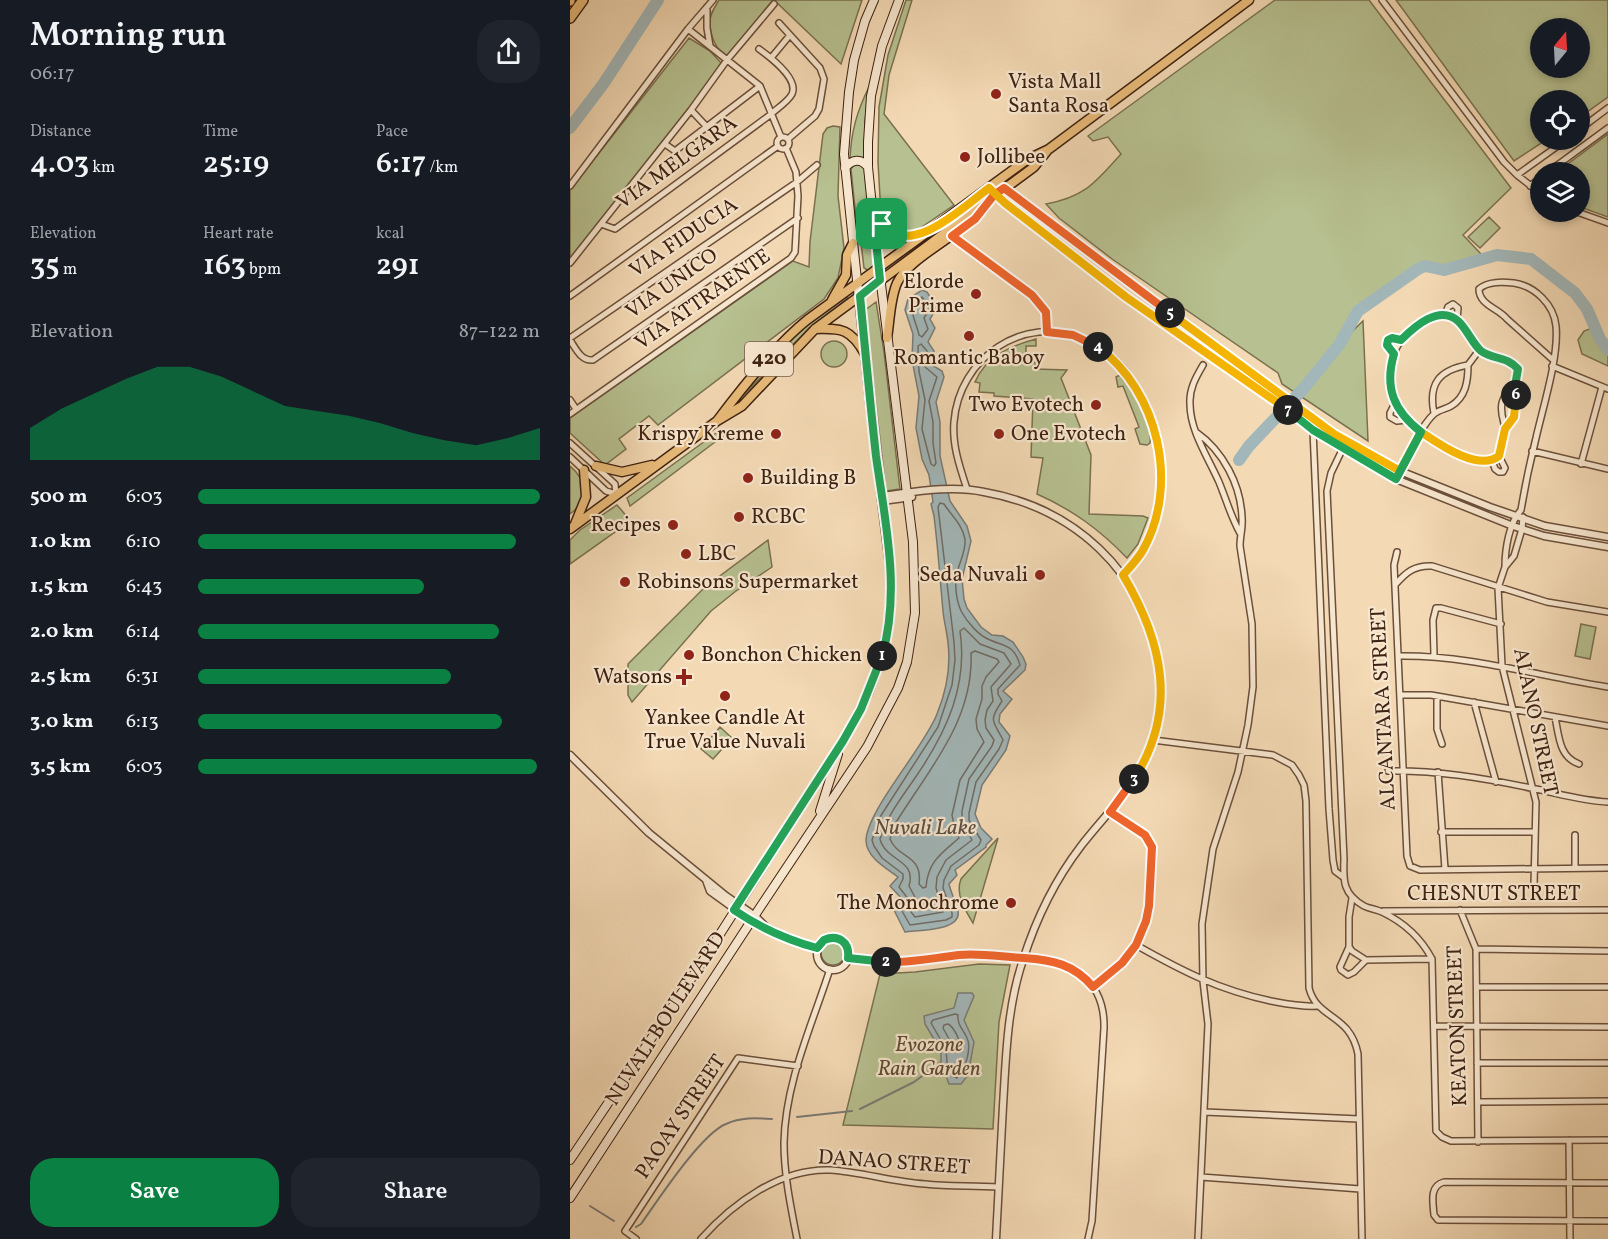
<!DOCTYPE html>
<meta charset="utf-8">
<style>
body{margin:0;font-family:Vollkorn,serif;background:#20242c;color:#f1f3f6;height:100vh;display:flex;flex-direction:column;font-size:22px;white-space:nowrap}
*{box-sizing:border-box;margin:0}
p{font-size:20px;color:#9ea1a6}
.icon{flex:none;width:33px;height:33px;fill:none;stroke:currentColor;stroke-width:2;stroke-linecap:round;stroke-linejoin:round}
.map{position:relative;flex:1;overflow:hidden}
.side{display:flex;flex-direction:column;background:#171b24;width:570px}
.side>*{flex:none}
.needle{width:39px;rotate:18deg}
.tools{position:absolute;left:960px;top:18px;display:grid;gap:12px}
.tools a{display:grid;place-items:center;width:60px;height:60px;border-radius:50%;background:#171b24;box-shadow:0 3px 9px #0003;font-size:30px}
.pin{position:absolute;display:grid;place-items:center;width:51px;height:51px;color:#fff;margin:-26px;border-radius:12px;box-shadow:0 3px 9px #0006}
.km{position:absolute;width:30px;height:30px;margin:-15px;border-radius:50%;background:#222;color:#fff;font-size:16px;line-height:30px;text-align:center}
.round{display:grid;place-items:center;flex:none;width:63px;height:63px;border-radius:24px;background:#20242c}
.overview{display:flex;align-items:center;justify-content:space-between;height:102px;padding:0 30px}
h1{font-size:33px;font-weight:600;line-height:45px}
.figures{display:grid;grid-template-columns:repeat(3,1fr);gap:9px;height:102px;padding:6px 30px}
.figures div{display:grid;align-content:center}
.figures b{font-size:30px;font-weight:600}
.figures small{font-size:16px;font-weight:400}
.figures p{font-size:16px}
.chart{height:168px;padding:12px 30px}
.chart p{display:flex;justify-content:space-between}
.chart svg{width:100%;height:108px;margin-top:6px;fill:#0b8043;opacity:.7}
.cta{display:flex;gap:12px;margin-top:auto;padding:12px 30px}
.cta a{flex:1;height:69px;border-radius:24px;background:#0b8043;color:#fff;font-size:24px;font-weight:600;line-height:69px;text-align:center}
.cta a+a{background:#20242c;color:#f1f3f6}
ul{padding:0 30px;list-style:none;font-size:20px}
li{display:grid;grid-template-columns:96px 72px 1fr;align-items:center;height:45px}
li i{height:15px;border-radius:8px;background:#0b8043}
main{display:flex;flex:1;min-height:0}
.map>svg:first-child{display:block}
.green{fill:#b7c090;stroke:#7a7050;stroke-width:1.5;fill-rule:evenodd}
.water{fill:#a2b7b9;stroke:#7a7b76;stroke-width:1.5}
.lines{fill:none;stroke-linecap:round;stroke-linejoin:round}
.shore{stroke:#706c65;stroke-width:1.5}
.stream{stroke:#7a7b76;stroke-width:2}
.river{stroke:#a2b7b9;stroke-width:12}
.minor-casing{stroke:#6b4f3a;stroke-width:8}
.tertiary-casing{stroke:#6b4f3a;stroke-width:9}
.secondary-casing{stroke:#3e2111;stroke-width:10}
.primary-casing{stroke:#3e2111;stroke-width:11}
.motorway-casing{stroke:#3e2111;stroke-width:12}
.minor{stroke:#f7e6ce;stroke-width:5}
.tertiary{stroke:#f7e6ce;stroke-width:6}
.secondary{stroke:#f7e6ce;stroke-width:8}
.primary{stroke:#eabc7a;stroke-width:8}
.motorway{stroke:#eabc7a;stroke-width:9}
.split-1-casing{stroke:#fff;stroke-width:12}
.split-2-casing{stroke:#fff;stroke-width:12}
.split-3-casing{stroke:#fff;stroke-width:12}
.split-4-casing{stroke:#fff;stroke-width:12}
.split-5-casing{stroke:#fff;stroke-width:12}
.split-6-casing{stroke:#fff;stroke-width:12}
.split-7-casing{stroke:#fff;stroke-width:12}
.split-8-casing{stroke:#fff;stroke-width:12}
.split-1{stroke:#22a559;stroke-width:8}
.split-2{stroke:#22a559;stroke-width:8}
.split-3{stroke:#f0652b;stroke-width:8}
.split-4{stroke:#f5b400;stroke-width:8}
.split-5{stroke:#f0652b;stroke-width:8}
.split-6{stroke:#f5b400;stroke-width:8}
.split-7{stroke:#22a559;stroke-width:8}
.split-8{stroke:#f5b400;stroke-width:8}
.poi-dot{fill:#8f2418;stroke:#f7e6ce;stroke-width:2}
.labels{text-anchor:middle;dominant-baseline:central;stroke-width:4.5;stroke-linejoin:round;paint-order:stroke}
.shield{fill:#f7e6ce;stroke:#765c4a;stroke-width:1.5}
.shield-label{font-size:20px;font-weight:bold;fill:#3e2111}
.poi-label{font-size:21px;fill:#3e2111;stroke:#f7e6ce;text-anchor:start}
.street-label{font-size:21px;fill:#3e2111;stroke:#f7e6ce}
.park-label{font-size:21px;font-style:italic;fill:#5c4931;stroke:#f7e6ce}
.water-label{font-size:22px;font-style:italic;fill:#5c4e43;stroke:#f7e6ce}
</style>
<main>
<section class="side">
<div class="overview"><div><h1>Morning run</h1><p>06:17</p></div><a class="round"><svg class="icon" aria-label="share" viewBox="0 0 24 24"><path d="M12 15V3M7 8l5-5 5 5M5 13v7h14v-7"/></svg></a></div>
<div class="figures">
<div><p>Distance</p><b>4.03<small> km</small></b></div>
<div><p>Time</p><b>25:19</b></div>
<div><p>Pace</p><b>6:17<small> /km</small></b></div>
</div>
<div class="figures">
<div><p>Elevation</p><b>35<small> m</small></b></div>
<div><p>Heart rate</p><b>163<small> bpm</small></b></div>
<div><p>kcal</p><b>291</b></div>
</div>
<div class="chart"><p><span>Elevation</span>87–122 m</p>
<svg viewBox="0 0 160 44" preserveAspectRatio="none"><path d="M0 44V31L10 23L20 17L30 11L40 6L50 6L60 10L70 16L80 22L90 24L100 26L110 29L120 33L130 36L140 38L150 35L160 31V44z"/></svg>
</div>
<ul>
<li><b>500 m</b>6:03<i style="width:100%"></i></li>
<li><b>1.0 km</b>6:10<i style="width:93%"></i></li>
<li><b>1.5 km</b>6:43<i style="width:66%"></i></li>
<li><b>2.0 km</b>6:14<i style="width:88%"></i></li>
<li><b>2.5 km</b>6:31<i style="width:74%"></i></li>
<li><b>3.0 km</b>6:13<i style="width:89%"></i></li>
<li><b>3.5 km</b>6:03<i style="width:99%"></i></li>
</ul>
<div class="cta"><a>Save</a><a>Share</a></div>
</section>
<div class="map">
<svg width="1038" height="1239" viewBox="0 0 1038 1239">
<rect width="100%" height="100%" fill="#f3d9b4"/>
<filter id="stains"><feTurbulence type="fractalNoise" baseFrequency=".00333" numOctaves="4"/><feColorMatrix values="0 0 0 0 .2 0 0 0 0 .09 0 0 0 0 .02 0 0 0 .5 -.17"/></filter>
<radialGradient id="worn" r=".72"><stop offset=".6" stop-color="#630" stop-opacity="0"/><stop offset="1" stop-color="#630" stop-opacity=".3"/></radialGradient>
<path class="green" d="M149,0H203L158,56C146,52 140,35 140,23C139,15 145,7 149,0Z
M204,0H292L271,64Z
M336,0H342L319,75L314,114L384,205L343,233L324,232L314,221L310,197L308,162L309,107L318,55Z
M705,0H799L941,188L893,235L912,255L873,266H855L848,269L788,311L771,342L793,321L798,441L712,384L708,373L542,259L489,218L476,204C515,197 526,182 551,154L538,137L523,141L518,136Z
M826,0H1038V97L1010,117V100H970V140H976L944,161ZM970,28H1010V68H970Z
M119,38L140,51L153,65L0,259V190Z
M299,87L295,121V159L287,157L280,159C281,132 287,111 299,87Z
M263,126L270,127L268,196L274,248L268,278L254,299L88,425L79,416L49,439L56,449L35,465L0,433V418L223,261L239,267L240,242L253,134L257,128Z
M1038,134V217L1010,207V172H987Z
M284,164L292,165L295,167L304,263L303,267L299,271L294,268L290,234L286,218L281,169Z
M919,217L930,228L910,248L898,237Z
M277,296L278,298L239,328L163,406L221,340L237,325Z
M306,302L314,352L330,489L316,491L295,310Z
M1022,328L1038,341V366L1012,354L1008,340L1014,331Z
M466,339V346H456V362H465V369L497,370L491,378L521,455L519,514L573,516L578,518L568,544L557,558C530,530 503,510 467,494L473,458L461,457L463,399L424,396V393L409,392L410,383L405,382C416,356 440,346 466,339Z
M251 354a13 13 0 1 1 26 0a13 13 0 1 1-26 0Z
M550,375C563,392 583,420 580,443L577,445L570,444L565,429L569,427L553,386L548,387L546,377Z
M146,433L153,436L60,506L57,498Z
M0,466C17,480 19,501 0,514Z
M47,505L59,519V522L0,564V540L10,530Z
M198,540L202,567L166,591L141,611L62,702L58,695V664L135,587Z
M1011,624L1026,627L1020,659L1005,656Z
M150,727L162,738L143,759L131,749Z
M428,838L403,923C395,910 385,894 391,879Z
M251 953a12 12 0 1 1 24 0a12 12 0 1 1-24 0Z
M409,964L440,965L429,1022L423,1129L273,1125L310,974L345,972Z"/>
<path class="water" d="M352,290L357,292L367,307L360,319L365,328L358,342L364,351L360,364L372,371L374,377L366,402L370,422V456L380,501L397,526L401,541L392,579L394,599L397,608L411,627L422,635L433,636L443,642L453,657L456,664L455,670L433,691L442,699L430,714L429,722L440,736L436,750L412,785L405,814L411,828L422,839L416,845V847L385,870L387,875L379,884C381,893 386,902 388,911C392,931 349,930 335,932L323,908L333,900L320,886L328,877C316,868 297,858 296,841C296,811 354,748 367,714C376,692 381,667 378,643C377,632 374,622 373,611C370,579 368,548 364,516L361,504L363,502L359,475L352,459L346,428L349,396L342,360L343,334L335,310L338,299Z
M388,993H402L404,996L394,1020L404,1042L398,1075L391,1084H379L371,1062V1051L355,1024L354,1016L384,1008Z"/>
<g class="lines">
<path class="shore" d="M352,297L360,308L354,318L358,329L352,337L349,335C346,320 334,305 352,297Z
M351,344L357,351L354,361L355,367L367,377L359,401L363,422V443L366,463L364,466L361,464L352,429L355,400L349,371L348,346Z
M370,503L374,504C381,515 392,524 395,539C396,548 392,557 389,566C384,580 385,597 391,611C397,622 409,636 420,640C436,647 444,645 450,665L428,689V694L432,701C418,722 423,720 433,740L429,749L406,782L399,813V820L411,840L409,845L381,866L374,880L373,888L382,913V917L376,920L340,925L332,911L339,900L329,887L333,879V874L312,858L304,846L302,840L310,817L368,727L382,685L385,660L384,642L368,507Z
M394,628L410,644L434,653L441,664L421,687L423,701L417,710L415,720L416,728L424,740L422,746L399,779L392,811V822L402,840L376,860L367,877L366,888L373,912L345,917L341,912L346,899L339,886C347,859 316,862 310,839C317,815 333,796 347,775C377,731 398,685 390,631Z
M405,651L427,659L429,662L416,677L412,686V699L406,719L407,729L414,742L390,780L382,815L384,825L389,838C372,853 358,861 356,887L353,888L349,884C353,854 328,859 320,839L325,824C358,770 404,721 401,653Z
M385,1014L388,1015C387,1025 393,1029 397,1038C402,1048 395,1071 387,1078L382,1076L377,1062L376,1049L361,1023L363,1020Z
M378,1024C384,1027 391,1041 390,1049L388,1051L385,1050L373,1028L374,1025Z"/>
<path class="stream" d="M290,1109L344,1082L371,1062
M227,1117L282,1111
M20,1206L44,1221
M66,1227L71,1224C88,1200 131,1134 156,1124C171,1117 186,1118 202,1119"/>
<path class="river" d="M0,128L34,83L88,0
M669,460L679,446L734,388L769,345L788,311L848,269L855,266L874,270L927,255L961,259L1005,293L1017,309L1030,339L1038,350"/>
<g class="minor-casing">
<path id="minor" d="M812,0L934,162L947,175L970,193
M137,7V28L140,46
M209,23L250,68L254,79L249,109L245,116L218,139
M118,29L190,86L211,137
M201,58L220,35
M121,110L137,127
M1010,129L1038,108
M207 143a6 6 0 1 1 12 0a6 6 0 1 1-12 0Z
M95,144L105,151L190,86
M978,172L1038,128
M947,175L996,140
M0,186L118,29L143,0
M960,186L970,178
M1007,212L1038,223
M31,224L45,229L200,115C206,109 218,102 222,94C229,79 200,57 189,49
M382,236L462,295L476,311L477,332
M0,263L121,110L157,60L204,4
M0,296L208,146
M875,315C898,324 895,337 911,350C923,360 938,357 948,369C947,389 936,388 932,403C930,412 933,419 935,427C936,436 931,447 929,456C907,473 852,437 836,420C816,399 815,356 835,336C846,325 859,316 875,315Z
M875,315L878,307L883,304L888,308L887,320
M0,338L227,182L247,165
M0,340C6,349 11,361 23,360L228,218
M824,354L817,345L818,340L826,338L831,340
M633,365C626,377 619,389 620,404C620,431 638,457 649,482C656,499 661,517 670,533
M898,365L910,349
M982,366L1038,389
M0,400L6,409
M825,403L820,413V417L827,421L836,420
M0,414L221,258L225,252L228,196L226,172L216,148
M935,429C947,418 946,402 945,386
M743,430L759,809L763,860L765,871L773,877
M626,432C653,451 671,485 672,518C673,527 670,536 670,546L682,624L683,687L678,725L668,772L643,849L632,924L633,981L638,1024L628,1239
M0,443L45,484L46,494L36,491L0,457
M773,448L761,473L757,491L774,859C773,881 773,894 794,906C800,909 806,909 812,912C833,922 851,938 862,959L866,1131L872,1137L881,1141L1038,1140
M962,451L1038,469
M922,460L925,469L929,472H933L935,468L929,456
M1011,464L1032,387
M826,479C834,463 851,425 864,414C868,410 876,409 881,406C896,397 898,381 898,365C869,370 858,384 864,413
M397,489C390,468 382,445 384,422C389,358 453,313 515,339C582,368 605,471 581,534C575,550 564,562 553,575
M953,517L952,529L944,556L935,567L928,588L932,666L966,802L964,885
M827,552L824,565L837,856L840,866L850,870L1038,868
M935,567C935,549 939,523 951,510C955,486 960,462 966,438C973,407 989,357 986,326C984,305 965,286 944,283C933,282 918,281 909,289C909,305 928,308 937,319L982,359
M825,585C836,572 845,565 862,566L977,602L1038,612
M864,655L863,620L866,608H871L931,624
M829,656C900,655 968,676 1038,687
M830,695H861L1038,726
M867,696V729L872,744
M904,702L926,782
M985,717C989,736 989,757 1009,764
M583,740L703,755L722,765L729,775L734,785L736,801L739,988C747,1020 780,1013 788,1054L792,1239
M818,771C866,770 913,778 961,788C987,793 1011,801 1038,802
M868,772L875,869
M871,832H965
M1005,835V868
M782,898L779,917V947L782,951L796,960L862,959
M890,910L906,949L908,1142
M813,911L1038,910
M566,945C612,971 649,990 701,1001C717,1004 731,1007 747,1006
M779,947L770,967L771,970L778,975L784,972L796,960
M906,949L1038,951
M453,958C499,959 535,978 534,1028L522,1221L518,1239
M523,987L552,963L566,945L576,921L579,906L582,847L575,835L540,812
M907,987H1038
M865,1026L1038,1027
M907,1063H1038
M908,1102L1038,1101
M635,1112L789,1119
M999,1140L1000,1239
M631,1177L790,1189
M1038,1183L874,1182C859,1186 863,1202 864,1215L868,1220L1038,1221
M66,1239L55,1231L168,1058L228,1066
M131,1239C162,1204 210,1168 260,1170C292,1172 323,1182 355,1184C379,1187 404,1185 428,1187
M227,1239C221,1208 214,1175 214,1143C215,1083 242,1025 260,969"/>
</g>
<g class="tertiary-casing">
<path id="tertiary" d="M419,188L435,203L557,298L712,405L743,430L826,479L943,526L974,536L1038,547
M434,188L565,287L701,386L723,405L764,434L789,449L830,471L920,507L975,526L1038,537
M311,496C344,492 381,485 414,492C504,508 574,571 588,663C593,693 590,727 577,755C562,791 534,816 511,846C485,880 466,919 453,960C437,1007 436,1057 433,1106C431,1150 428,1195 426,1239
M312,501L342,497
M0,755L79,833L156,896L185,916L195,926
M136,880L140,891L183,922
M192,925L222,941L247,948
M247 954a16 16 0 1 1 32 0a16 16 0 1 1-32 0Z
M278,958L330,963L409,954L453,958"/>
</g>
<g class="secondary-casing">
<path id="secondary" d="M275,168C282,159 291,158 298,167
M250,811L268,754
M0,1160L129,967L273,741L298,694L313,653L320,614V568L300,406L274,154L279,92L284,60L295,21L304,0
M0,1198L191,906L297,747L328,688L337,662L345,613L343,542L305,236L298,167V142L301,96L312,46L329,0"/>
</g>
<g class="primary-casing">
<path id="primary" d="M303,211C317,232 327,243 354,232
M262,300L276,275L277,255L283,243
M245,329C272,328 281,329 295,354
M317,338C320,320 320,299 327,283C338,258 394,233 415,207
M147,421C171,389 206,345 237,320L458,159L479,149L679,0
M26,466L52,472L82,465
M5,524L16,497L14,470
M0,529L147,421L172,406L245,329L464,167L477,151"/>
</g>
<g class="motorway-casing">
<path id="motorway" d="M0,1V0
M0,18L13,0"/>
</g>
<use href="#minor" class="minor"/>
<use href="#tertiary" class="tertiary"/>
<use href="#secondary" class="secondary"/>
<use href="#primary" class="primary"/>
<use href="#motorway" class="motorway"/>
</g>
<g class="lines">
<g class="split-1-casing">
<path id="split-1" d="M312,224L303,211L310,280L290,296C295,349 300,402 306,456C315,521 331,591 312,656"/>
</g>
<g class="split-2-casing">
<path id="split-2" d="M312,656L291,709L273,741L164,910C189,927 218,940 247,948L254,940C268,934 280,942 278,958L316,962"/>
</g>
<g class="split-3-casing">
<path id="split-3" d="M316,962C342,963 363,958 389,955C411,953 432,957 454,958C482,960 504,964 523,987L552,963L566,945L576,921L579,906L582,847L575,835L540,812L564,779"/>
</g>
<g class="split-4-casing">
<path id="split-4" d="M528,347C588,391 610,484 573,550C568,559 560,567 553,575C593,642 608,710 564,779"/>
</g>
<g class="split-5-casing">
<path id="split-5" d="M528,347L503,335L477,332L476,312L462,295L382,236L405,219L424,195L434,188L600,313"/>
</g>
<g class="split-6-casing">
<path id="split-6" d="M600,313L764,434L830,471L851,432C869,444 908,472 929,456L935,429L944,417L946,395"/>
</g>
<g class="split-7-casing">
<path id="split-7" d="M718,410L743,430L826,479L851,432C824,411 814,388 824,354L817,345L818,340L822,338L831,340C844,327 869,304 888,321C897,329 902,343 911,351C924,360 937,356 948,369L945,386L946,395"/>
</g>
<g class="split-8-casing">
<path id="split-8" d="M312,224C341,259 393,207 419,188L435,203L556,297L718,410"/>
</g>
<use href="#split-1" class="split-1"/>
<use href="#split-2" class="split-2"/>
<use href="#split-3" class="split-3"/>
<use href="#split-4" class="split-4"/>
<use href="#split-5" class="split-5"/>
<use href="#split-6" class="split-6"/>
<use href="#split-7" class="split-7"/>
<use href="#split-8" class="split-8"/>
</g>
<g class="poi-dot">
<circle cx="426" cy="94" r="6"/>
<circle cx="395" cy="157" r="6"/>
<circle cx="406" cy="294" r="6"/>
<circle cx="399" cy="336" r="6"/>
<circle cx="526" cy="405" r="6"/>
<circle cx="206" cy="434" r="6"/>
<circle cx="429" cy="434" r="6"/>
<circle cx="178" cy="478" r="6"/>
<circle cx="169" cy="517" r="6"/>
<circle cx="103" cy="525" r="6"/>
<circle cx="116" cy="554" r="6"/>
<circle cx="470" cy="575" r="6"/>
<circle cx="55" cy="582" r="6"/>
<circle cx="119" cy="655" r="6"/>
<path d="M111 668h6v6h6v6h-6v6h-6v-6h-6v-6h6z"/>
<circle cx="155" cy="696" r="6"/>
<circle cx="441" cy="903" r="6"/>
</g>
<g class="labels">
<rect class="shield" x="175" y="342" width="48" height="34" rx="4.5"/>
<g class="shield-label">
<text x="199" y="359">420</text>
</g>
<g class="poi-label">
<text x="438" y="82">Vista Mall<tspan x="438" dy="24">Santa Rosa</tspan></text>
<text x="407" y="157">Jollibee</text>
<text x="394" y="282" text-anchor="end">Elorde<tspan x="394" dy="24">Prime</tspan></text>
<text x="399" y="358" text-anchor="middle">Romantic Baboy</text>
<text x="514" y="405" text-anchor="end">Two Evotech</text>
<text x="194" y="434" text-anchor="end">Krispy Kreme</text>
<text x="441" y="434">One Evotech</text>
<text x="190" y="478">Building B</text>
<text x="181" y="517">RCBC</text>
<text x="91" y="525" text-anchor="end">Recipes</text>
<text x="128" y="554">LBC</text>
<text x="458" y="575" text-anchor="end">Seda Nuvali</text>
<text x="67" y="582">Robinsons Supermarket</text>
<text x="131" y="655">Bonchon Chicken</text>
<text x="102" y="677" text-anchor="end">Watsons</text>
<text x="155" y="718" text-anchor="middle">Yankee Candle At<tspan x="155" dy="24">True Value Nuvali</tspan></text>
<text x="429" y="903" text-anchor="end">The Monochrome</text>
</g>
<g class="street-label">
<text transform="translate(107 163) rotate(-36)">VIA MELGARA</text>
<text transform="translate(114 238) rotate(-34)">VIA FIDUCIA</text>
<text transform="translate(102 284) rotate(-35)">VIA UNICO</text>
<text transform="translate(133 300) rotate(-35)">VIA ATTRAENTE</text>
<text transform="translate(814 709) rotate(-93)">ALCANTARA STREET</text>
<text transform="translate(965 722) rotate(78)">ALANO STREET</text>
<text x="924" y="894">CHESNUT STREET</text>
<text transform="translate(96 1019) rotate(-57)">NUVALI BOULEVARD</text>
<text transform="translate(888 1026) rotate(-92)">KEATON STREET</text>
<text transform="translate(111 1117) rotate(-56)">PAOAY STREET</text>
<text transform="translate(324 1163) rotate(4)">DANAO STREET</text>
</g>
<g class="park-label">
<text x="359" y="1045">Evozone<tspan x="359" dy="24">Rain Garden</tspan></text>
</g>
<g class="water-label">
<text x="355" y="828">Nuvali Lake</text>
</g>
</g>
<rect width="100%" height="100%" filter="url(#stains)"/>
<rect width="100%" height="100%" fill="url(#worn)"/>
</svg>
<div class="tools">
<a><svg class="needle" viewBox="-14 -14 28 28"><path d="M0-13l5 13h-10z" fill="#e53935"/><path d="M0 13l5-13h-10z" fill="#9ea1a6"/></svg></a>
<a><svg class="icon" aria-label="locate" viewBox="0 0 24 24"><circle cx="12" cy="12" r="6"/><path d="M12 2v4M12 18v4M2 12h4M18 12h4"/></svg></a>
<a><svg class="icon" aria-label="layers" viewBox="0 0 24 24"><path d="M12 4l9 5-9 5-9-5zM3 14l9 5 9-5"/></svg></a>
</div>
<div class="pin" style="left:312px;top:224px;background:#1e9e55"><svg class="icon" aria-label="arrive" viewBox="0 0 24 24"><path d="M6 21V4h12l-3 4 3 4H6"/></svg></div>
<b class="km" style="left:312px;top:656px">1</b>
<b class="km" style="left:316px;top:962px">2</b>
<b class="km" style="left:564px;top:779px">3</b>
<b class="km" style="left:528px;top:347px">4</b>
<b class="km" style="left:600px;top:313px">5</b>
<b class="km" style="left:946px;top:395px">6</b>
<b class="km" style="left:718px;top:410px">7</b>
</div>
</main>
